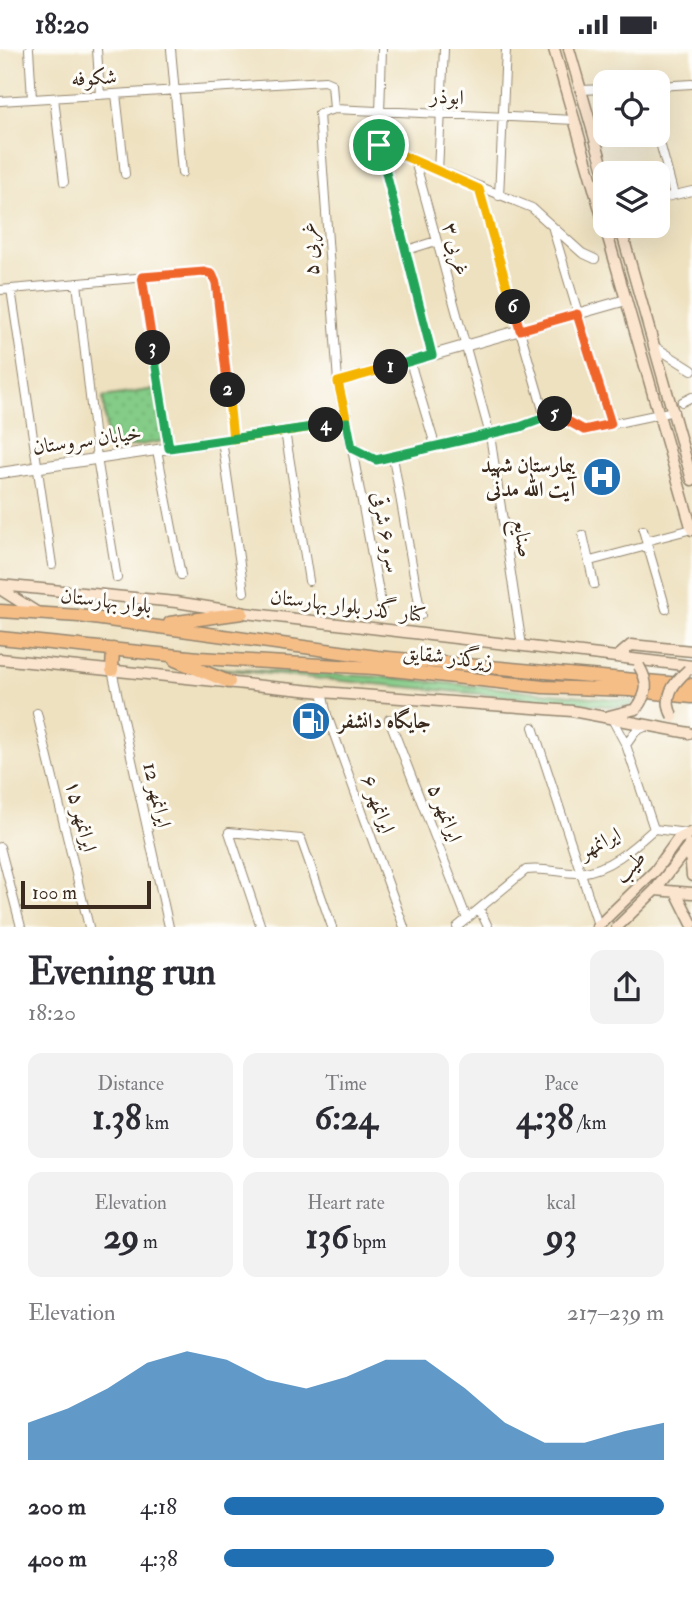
<!DOCTYPE html>
<meta charset="utf-8">
<style>
body{margin:0;font-family:"IM FELL Double Pica",Amiri,serif;background:#f2f2f3;color:#2b2b33;height:100vh;display:flex;flex-direction:column;font-size:26px;white-space:nowrap}
*{box-sizing:border-box;margin:0}
p{font-size:23px;color:#7c7c81}
.icon{flex:none;width:38px;height:38px;fill:none;stroke:currentColor;stroke-width:2;stroke-linecap:round;stroke-linejoin:round}
.map{position:relative;height:878px;overflow:hidden}
.panel{display:flex;flex-direction:column;background:#fff;flex:1}
.panel>*{flex:none}
.fabs{position:absolute;left:593px;top:21px;display:grid;gap:14px}
.fabs a{display:grid;place-items:center;width:77px;height:77px;border-radius:14px;background:#fff;box-shadow:0 7px 28px #0002;font-size:35px}
.scale{position:absolute;left:21px;bottom:18px;width:130px;box-sizing:border-box;padding-left:7px;border:4px solid #3b2a1e;border-top:0;font-size:19px;line-height:24px;white-space:nowrap;color:#3b2a1e;-webkit-text-stroke:5px #fdfcf7;paint-order:stroke}
.pin{position:absolute;display:grid;place-items:center;width:60px;height:60px;color:#fff;margin:-30px;border:4px solid #fff;border-radius:50%;box-shadow:0 2px 7px #0007}
.km{position:absolute;width:35px;height:35px;margin:-18px;border-radius:50%;background:#222;color:#fff;font-size:19px;line-height:35px;text-align:center}
.round{display:grid;place-items:center;flex:none;width:74px;height:74px;border-radius:14px;background:#f2f2f3}
.summary{display:flex;align-items:center;justify-content:space-between;height:119px;padding:0 28px}
h1{font-size:38px;font-weight:800;line-height:52px}
.stats{display:grid;grid-template-columns:repeat(3,1fr);gap:10px;height:119px;padding:7px 28px}
.stats div{display:grid;align-content:center;border-radius:14px;background:#f2f2f3;text-align:center}
.stats b{font-size:35px;font-weight:800}
.stats small{font-size:19px;font-weight:400}
.stats p{font-size:19px}
.chart{height:196px;padding:14px 28px}
.chart p{display:flex;justify-content:space-between}
.chart svg{width:100%;height:126px;margin-top:7px;fill:#1f6fb2;opacity:.7}
ul{padding:0 28px;list-style:none;font-size:23px}
li{display:grid;grid-template-columns:112px 84px 1fr;align-items:center;height:52px}
li i{height:18px;border-radius:9px;background:#1f6fb2}
.status{display:flex;justify-content:space-between;align-items:center;height:49px;padding:0 35px;background:#fff;direction:ltr}
.status svg{height:19px;fill:currentColor}
.map>svg:first-child{display:block}
.grass{fill:url(#grass-tufts);stroke:#607b52;stroke-width:2}
.park{fill:url(#park-dots);stroke:#607b52;stroke-width:2}
.lines{fill:none;stroke-linecap:round;stroke-linejoin:round}
.minor-casing{stroke:#94866f;stroke-width:10}
.tertiary-casing{stroke:#94866f;stroke-width:12}
.secondary-casing{stroke:#94866f;stroke-width:13}
.primary-casing{stroke:#94866f;stroke-width:15}
.minor{stroke:#fff;stroke-width:8}
.tertiary{stroke:#fff;stroke-width:10}
.secondary{stroke:#fbe5cf;stroke-width:10}
.primary{stroke:#f6be87;stroke-width:12}
.secondary-bridge-casing{stroke:#94866f;stroke-width:13;stroke-linecap:butt}
.secondary-bridge{stroke:#fbe5cf;stroke-width:10}
.split-1-casing{stroke:#fff;stroke-width:14}
.split-2-casing{stroke:#fff;stroke-width:14}
.split-3-casing{stroke:#fff;stroke-width:14}
.split-4-casing{stroke:#fff;stroke-width:14}
.split-5-casing{stroke:#fff;stroke-width:14}
.split-6-casing{stroke:#fff;stroke-width:14}
.split-7-casing{stroke:#fff;stroke-width:14}
.split-1{stroke:#22a559;stroke-width:9}
.split-2{stroke:#f5b400;stroke-width:9}
.split-3{stroke:#f0652b;stroke-width:9}
.split-4{stroke:#22a559;stroke-width:9}
.split-5{stroke:#22a559;stroke-width:9}
.split-6{stroke:#f0652b;stroke-width:9}
.split-7{stroke:#f5b400;stroke-width:9}
.labels{text-anchor:middle;dominant-baseline:central;stroke-width:6;stroke-linejoin:round;paint-order:stroke}
.street-label{font-size:21px;fill:#3b2a1e;stroke:#fdfcf7}
.poi-label{font-size:21px;font-weight:bold;fill:#3b2a1e;stroke:#fdfcf7;text-anchor:end}
</style>
<div class="status"><b>18:20</b><svg viewBox="0 0 49 12"><path d="M0 12V9h3v3zM5 12V6h3v6zM10 12V3h3v9zM15 12V0h3v12zM26 1h20v11H26zM47 4h2v5h-2z"/></svg></div>
<div class="map">
<svg width="692" height="878" viewBox="0 0 692 878">
<defs>
<pattern id="grass-tufts" width="24" height="20" patternUnits="userSpaceOnUse" patternTransform="scale(1.75)"><rect width="24" height="20" fill="#84cc87"/><path d="M3 7l-1-3M5 7V3M7 7l1-3M15 17l-1-3M17 17v-4M19 17l1-3" fill="none" stroke="#73af74"/></pattern>
<pattern id="park-dots" width="8" height="8" patternUnits="userSpaceOnUse" patternTransform="scale(1.75)"><rect width="8" height="8" fill="#84cc87"/><path d="M2 2h.1M6 6h.1" fill="none" stroke="#73af74" stroke-width="1.8" stroke-linecap="round"/></pattern>
</defs>
<rect width="100%" height="100%" fill="#fdfcf7"/>
<filter id="ink" filterUnits="userSpaceOnUse"><feTurbulence type="fractalNoise" baseFrequency=".0143" numOctaves="2"/><feDisplacementMap in="SourceGraphic" scale="14" xChannelSelector="R" yChannelSelector="G"/><feConvolveMatrix kernelMatrix="1 2 1 2 8 2 1 2 1" color-interpolation-filters="sRGB"/></filter>
<filter id="wash" filterUnits="userSpaceOnUse"><feTurbulence type="fractalNoise" baseFrequency=".00686" numOctaves="4" result="noise"/><feDisplacementMap in="SourceGraphic" scale="28" xChannelSelector="R" yChannelSelector="G"/><feGaussianBlur stdDeviation="1.57" result="paint"/><feColorMatrix in="noise" values="0 0 0 0 0 0 0 0 0 0 0 0 0 0 0 0 0 1.4 0 .05"/><feComposite in="paint" operator="in"/></filter>
<g filter="url(#wash)">
<rect width="100%" height="100%" fill="#eee1c0"/>
<path class="grass" d="M210,619L382,628L633,652L630,657L616,658Z"/>
<path class="park" d="M156,340L164,392L108,401L103,348Z"/>
</g>
<g filter="url(#ink)">
<g class="lines">
<g class="minor-casing">
<path id="minor" d="M29,0L32,50
M97,0L100,46
M171,0L182,124
M382,0L379,96L432,306
M658,37L692,35
M580,41L606,40
M116,45L125,125
M54,49L64,133
M0,52L325,32L332,35L334,60
M658,86L674,146
M379,96L532,159L582,204L595,210
M415,112L490,386L522,597
M438,122L444,0
M479,140L545,368
M499,147L506,0
M658,150L692,142
M553,180L611,375
M404,202L436,192
M142,228L169,399
M77,234L97,409L117,529
M11,240L52,516
M0,241L204,223L212,225L216,234L233,390
M657,299L692,321
M410,313L435,396
M338,333L319,65L334,60L575,71
M682,353L692,348
M347,373L382,559
M285,382L309,532
M222,391L244,543
M352,399L376,411L520,378L555,365L584,381L674,362
M157,401L181,526
M393,408L421,566
M643,481L666,560
M583,486L594,535
M646,492L692,480
M590,512L647,497
M112,621L169,878
M322,643L327,666L404,878
M37,664L89,878
M389,670L467,870
M612,670L626,696L654,780
M533,678L598,876
M626,696L636,682L649,676
M0,798L21,878
M480,861L488,878
M261,878L229,783L301,790L332,878
M457,878L526,821C545,818 561,825 580,824C609,821 634,798 654,780L687,784"/>
</g>
<g class="tertiary-casing">
<path id="tertiary" d="M0,424L347,373L338,333L626,251"/>
</g>
<g class="secondary-casing">
<path id="secondary" d="M554,0L692,481
M569,0L606,128
M620,177L692,431
M0,536L176,553L245,564L692,617
M0,540L38,564
M617,608L631,596L692,602
M0,610L322,643L572,662L689,684
M609,667L636,660
M689,795L692,827
M655,841L692,844
M676,843L692,875
M597,878L655,822L678,790L692,783
M617,878L655,841L689,797"/>
</g>
<g class="primary-casing">
<path id="primary" d="M0,562L79,567L377,608L692,636
M170,574L242,564
M0,589L199,609L375,619L543,638L630,641L692,648
M175,611L229,633
M112,621L113,600"/>
</g>
<use href="#minor" class="minor"/>
<use href="#tertiary" class="tertiary"/>
<use href="#secondary" class="secondary"/>
<use href="#primary" class="primary"/>
<g class="secondary-bridge-casing">
<path id="secondary-bridge" d="M636,660C648,644 649,634 639,617
M673,668C662,649 673,634 688,621"/>
</g>
<use href="#secondary-bridge" class="secondary-bridge"/>
</g>
</g>
<g class="lines" filter="url(#ink)">
<g class="split-1-casing">
<path id="split-1" d="M379,96L432,306L391,318"/>
</g>
<g class="split-2-casing">
<path id="split-2" d="M228,341L233,390L347,373L338,333L391,318"/>
</g>
<g class="split-3-casing">
<path id="split-3" d="M153,299L142,228L204,223L212,225L216,234L228,341"/>
</g>
<g class="split-4-casing">
<path id="split-4" d="M153,299L169,399L326,376"/>
</g>
<g class="split-5-casing">
<path id="split-5" d="M326,376L347,373L352,399L376,411L520,378L555,365"/>
</g>
<g class="split-6-casing">
<path id="split-6" d="M513,258L520,281L577,265L611,375L584,381L555,365"/>
</g>
<g class="split-7-casing">
<path id="split-7" d="M379,96L479,140L513,258"/>
</g>
<use href="#split-1" class="split-1"/>
<use href="#split-2" class="split-2"/>
<use href="#split-3" class="split-3"/>
<use href="#split-4" class="split-4"/>
<use href="#split-5" class="split-5"/>
<use href="#split-6" class="split-6"/>
<use href="#split-7" class="split-7"/>
</g>
<defs>
<g id="hospital-disc" transform="scale(2.0125)"><circle r="9.5" fill="#1f6fb2" stroke="#fdfcf7"/><path d="M-5-5h3v3.5h4V-5h3V5h-3V1.5h-4V5h-3Z" fill="#fff"/></g>
<g id="fuel-disc" transform="scale(2.0125)"><circle r="9.5" fill="#1f6fb2" stroke="#fdfcf7"/><path d="M-5.5-6h7V0h2V4h1.3V-2.5L3-4.5l.8-.8L6-3V5H2.5V1h-1V6h-7ZM-4.2-4.7v3.2H.2V-4.7Z" fill="#fff"/></g>
</defs>
<g fill-rule="evenodd">
<use href="#hospital-disc" x="602" y="428"/>
<use href="#fuel-disc" x="311" y="672"/>
</g>
<g class="labels">
<g class="street-label">
<text transform="translate(94 29) rotate(-3)">شکوفه</text>
<text transform="translate(447 48) rotate(3)">ابوذر</text>
<text transform="translate(310 200) rotate(-94)">غربی ۵</text>
<text transform="translate(456 200) rotate(75)">غربی ۳</text>
<text transform="translate(87 391) rotate(-8)">خیابان سروستان</text>
<text transform="translate(386 483) rotate(79)">سرو ۶ شرقی</text>
<text transform="translate(523 489) rotate(81)">صنایع</text>
<text transform="translate(106 552) rotate(7)">بلوار بهارستان</text>
<text transform="translate(348 557) rotate(7)">کنار گذر بلوار بهارستان</text>
<text transform="translate(448 608) rotate(6)">زیرگذر شقایق</text>
<text transform="translate(157 746) rotate(77)">ایرانمهر 12</text>
<text transform="translate(378 755) rotate(70)">ایرانمهر ۶</text>
<text transform="translate(445 764) rotate(69)">ایرانمهر ۵</text>
<text transform="translate(81 767) rotate(76)">ایرانمهر ۱۵</text>
<text transform="translate(600 794) rotate(-27)">ایرانمهر</text>
<text transform="translate(630 818) rotate(-47)">طیب</text>
</g>
<g class="poi-label">
<text x="575" y="416">بیمارستان شهید<tspan x="575" dy="24">آیت الله مدنی</tspan></text>
<text x="338" y="672" text-anchor="start">جایگاه دانشفر</text>
</g>
</g>
</svg>
<div class="fabs">
<a><svg class="icon" aria-label="locate" viewBox="0 0 24 24"><circle cx="12" cy="12" r="6"/><path d="M12 2v4M12 18v4M2 12h4M18 12h4"/></svg></a>
<a><svg class="icon" aria-label="layers" viewBox="0 0 24 24"><path d="M12 4l9 5-9 5-9-5zM3 14l9 5 9-5"/></svg></a>
</div>
<div class="scale">100 m</div>
<div class="pin" style="left:379px;top:96px;background:#1e9e55"><svg class="icon" aria-label="arrive" viewBox="0 0 24 24"><path d="M6 21V4h12l-3 4 3 4H6"/></svg></div>
<b class="km" style="left:391px;top:318px">1</b>
<b class="km" style="left:228px;top:341px">2</b>
<b class="km" style="left:153px;top:299px">3</b>
<b class="km" style="left:326px;top:376px">4</b>
<b class="km" style="left:555px;top:365px">5</b>
<b class="km" style="left:513px;top:258px">6</b>
</div>
<section class="panel">
<div class="summary"><div><h1>Evening run</h1><p>18:20</p></div><a class="round"><svg class="icon" aria-label="share" viewBox="0 0 24 24"><path d="M12 15V3M7 8l5-5 5 5M5 13v7h14v-7"/></svg></a></div>
<div class="stats">
<div><p>Distance</p><b>1.38<small> km</small></b></div>
<div><p>Time</p><b>6:24</b></div>
<div><p>Pace</p><b>4:38<small> /km</small></b></div>
</div>
<div class="stats">
<div><p>Elevation</p><b>29<small> m</small></b></div>
<div><p>Heart rate</p><b>136<small> bpm</small></b></div>
<div><p>kcal</p><b>93</b></div>
</div>
<div class="chart"><p><span>Elevation</span>217–239 m</p>
<svg viewBox="0 0 160 44" preserveAspectRatio="none"><path d="M0 44V31L10 26L20 19L30 10L40 6L50 9L60 16L70 19L80 15L90 9L100 9L110 19L120 31L130 38L140 38L150 34L160 31V44z"/></svg>
</div>
<ul>
<li><b>200 m</b>4:18<i style="width:100%"></i></li>
<li><b>400 m</b>4:38<i style="width:75%"></i></li>
</ul>
</section>
